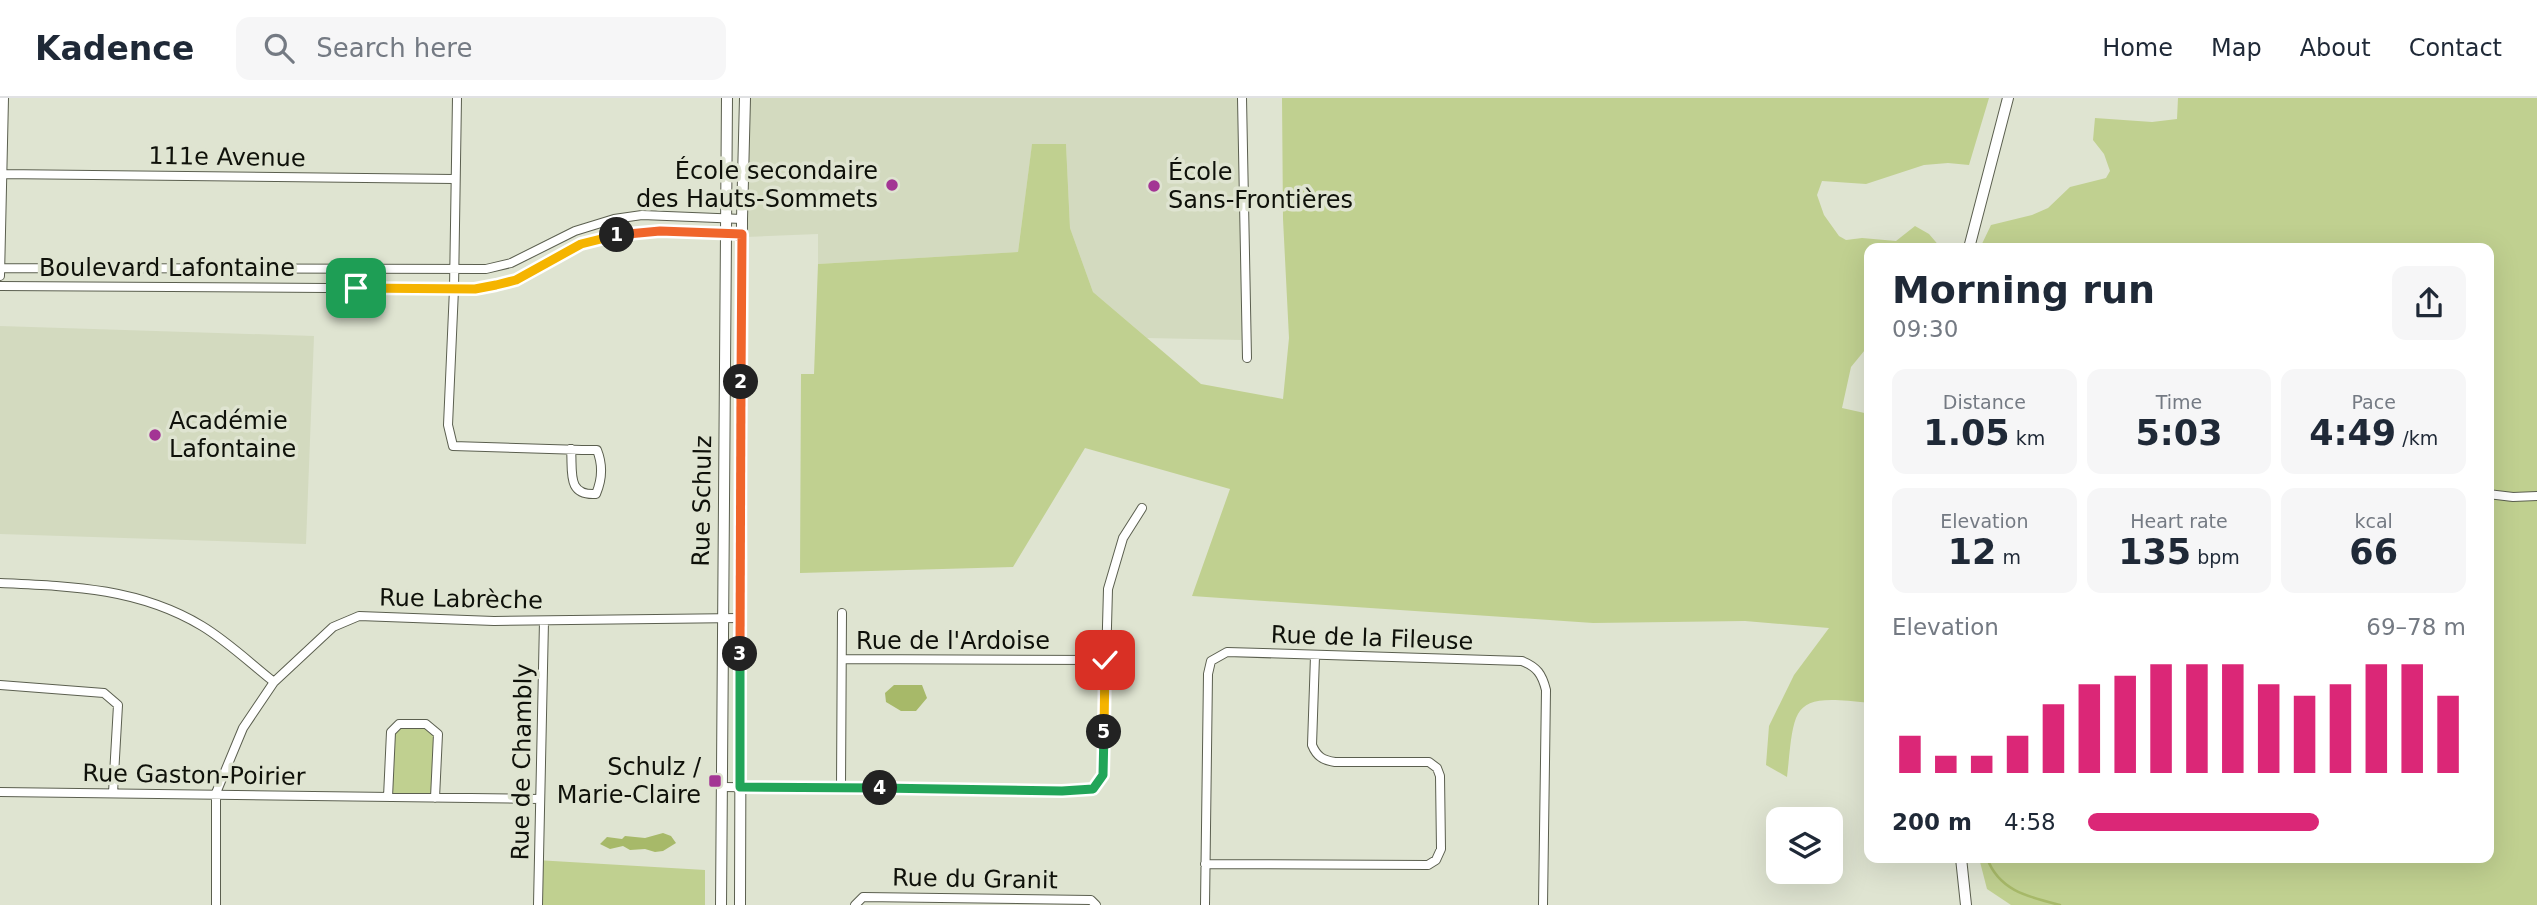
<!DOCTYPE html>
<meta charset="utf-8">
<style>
body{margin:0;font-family:"DejaVu Sans",sans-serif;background:#f6f6f7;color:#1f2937;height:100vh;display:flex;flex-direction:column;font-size:26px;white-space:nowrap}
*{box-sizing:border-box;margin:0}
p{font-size:23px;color:#747a83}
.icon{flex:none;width:38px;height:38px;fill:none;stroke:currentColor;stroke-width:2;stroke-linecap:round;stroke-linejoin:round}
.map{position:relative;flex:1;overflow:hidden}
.drawer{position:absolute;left:1864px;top:145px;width:630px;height:620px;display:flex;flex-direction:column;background:#fff;border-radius:14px;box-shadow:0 7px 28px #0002}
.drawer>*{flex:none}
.tools{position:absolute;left:1766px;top:709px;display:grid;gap:14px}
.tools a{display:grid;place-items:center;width:77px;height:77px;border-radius:14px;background:#fff;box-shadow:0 7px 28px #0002;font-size:35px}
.pin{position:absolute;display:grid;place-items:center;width:60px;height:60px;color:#fff;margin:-30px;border-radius:14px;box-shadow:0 4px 10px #0006}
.km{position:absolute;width:35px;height:35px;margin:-18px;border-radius:50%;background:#222;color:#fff;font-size:19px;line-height:35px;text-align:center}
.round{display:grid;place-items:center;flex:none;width:74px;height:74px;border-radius:14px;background:#f6f6f7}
.headline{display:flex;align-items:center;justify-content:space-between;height:119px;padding:0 28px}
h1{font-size:38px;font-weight:600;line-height:52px}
.metrics{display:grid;grid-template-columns:repeat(3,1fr);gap:10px;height:119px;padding:7px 28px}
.metrics div{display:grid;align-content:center;border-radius:14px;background:#f6f6f7;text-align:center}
.metrics b{font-size:35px;font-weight:600}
.metrics small{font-size:19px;font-weight:400}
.metrics p{font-size:19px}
.chart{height:196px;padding:14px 28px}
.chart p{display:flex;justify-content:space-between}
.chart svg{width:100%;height:126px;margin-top:7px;stroke:#db2777;stroke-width:6}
ul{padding:0 28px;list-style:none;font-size:23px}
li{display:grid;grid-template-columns:112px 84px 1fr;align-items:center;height:52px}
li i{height:18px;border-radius:9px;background:#db2777}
header{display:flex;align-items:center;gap:42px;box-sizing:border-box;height:98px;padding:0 35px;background:#fff;border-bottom:2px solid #e0e1e3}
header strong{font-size:33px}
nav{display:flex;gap:38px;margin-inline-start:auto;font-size:24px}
.search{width:490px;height:63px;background:#f6f6f7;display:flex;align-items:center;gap:18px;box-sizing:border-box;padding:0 24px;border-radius:14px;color:#747a83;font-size:26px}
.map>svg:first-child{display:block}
.built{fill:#d3dabf}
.green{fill:#c0d090}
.water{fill:#a7b969}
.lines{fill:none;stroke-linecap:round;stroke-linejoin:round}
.stream{stroke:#a7b969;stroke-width:2.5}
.minor-casing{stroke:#5b5f4f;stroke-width:10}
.tertiary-casing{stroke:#5b5f4f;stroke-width:12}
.minor{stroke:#fff;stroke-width:8}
.tertiary{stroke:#fff;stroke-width:10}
.split-1-casing{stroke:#fff;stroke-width:14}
.split-2-casing{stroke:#fff;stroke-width:14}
.split-3-casing{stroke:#fff;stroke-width:14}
.split-4-casing{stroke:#fff;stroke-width:14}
.split-5-casing{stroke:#fff;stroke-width:14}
.split-6-casing{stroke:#fff;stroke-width:14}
.split-1{stroke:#f5b400;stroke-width:9}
.split-2{stroke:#f0652b;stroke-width:9}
.split-3{stroke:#f0652b;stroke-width:9}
.split-4{stroke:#22a559;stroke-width:9}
.split-5{stroke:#22a559;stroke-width:9}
.split-6{stroke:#f5b400;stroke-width:9}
.poi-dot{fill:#a33594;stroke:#dfe4d1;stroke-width:2.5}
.labels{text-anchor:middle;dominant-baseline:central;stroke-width:7;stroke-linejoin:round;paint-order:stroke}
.street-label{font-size:24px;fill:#0f110a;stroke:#dfe4d1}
.poi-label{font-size:24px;fill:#0f110a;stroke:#dfe4d1;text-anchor:end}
</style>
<header>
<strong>Kadence</strong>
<div class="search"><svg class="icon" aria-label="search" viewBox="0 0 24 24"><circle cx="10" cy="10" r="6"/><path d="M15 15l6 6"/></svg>Search here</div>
<nav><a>Home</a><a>Map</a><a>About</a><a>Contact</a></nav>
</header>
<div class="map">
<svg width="2537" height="807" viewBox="0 0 2537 807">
<rect width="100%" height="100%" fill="#dfe4d1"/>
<path class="built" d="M748,0H1238L1242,242L1147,240L1093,194L1070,130L1066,46L1032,47L1018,154L818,166V136L746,139Z
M0,228L314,238L306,446L0,436Z"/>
<path class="green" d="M1282,0H1989L1969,67L1948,65L1924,67L1866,86L1822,83L1817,97L1824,117L1839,138L1846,142L1862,140L1896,143L1915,128L1929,136L1941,150H1869V247L1851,269L1842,310L1869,316V605C1790,595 1795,607 1787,679L1766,667L1769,628L1794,577L1829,530L1745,523L1593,525L1192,498L1230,391L1085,350L1013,469L800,475L801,276H814L818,166L1018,154L1032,46H1066L1070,130L1093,194L1201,286L1283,301L1289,240L1283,121Z
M2178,0H2537V807H2011L1987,791L1979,760H2488V150H1980L1991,127L2032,117L2048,110L2070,89L2106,80L2110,73L2104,56L2093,42L2095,20L2152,24L2177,21Z
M399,626H426L438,636L435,700L388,699L391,634Z
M536,762L705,772V807H535Z"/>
<path class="water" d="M894,587H922L927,600L916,613H901L886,604L885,595Z
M663,735L671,738L676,745L663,753L655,754L645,751L630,752L623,748L610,751L600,746L607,739L622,741L625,738L645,740Z"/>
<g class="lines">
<path class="stream" d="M1987,760C1999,793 2029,799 2060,807"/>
<g class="minor-casing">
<path id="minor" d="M457,0L454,191L448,327L453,348L582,352H597C603,367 602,382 596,396C566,398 573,373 571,351
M1242,0L1247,260
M0,76L454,81
M0,170L486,171L511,165L575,133L614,121L642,117L742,121
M0,178L4,0
M0,188L475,191L516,182L581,147L618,137L660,133L742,136
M2488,396L2513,399L2537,398
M0,485C71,488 139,490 202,528C227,543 250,565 274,584
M842,561L1105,562
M0,587L104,595L118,607L113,695
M722,689L1062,693L1093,691L1103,677L1108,491L1123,440L1142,410
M841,689L842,515
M0,694L540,701
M388,699L391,634L399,626H426L438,636L435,700
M1205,766L1428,767L1436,762L1441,751L1440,678L1437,670L1429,664H1335C1323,662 1317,659 1312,647L1315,558
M216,807V695L243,630L274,584L333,529L359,518L494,523L740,520
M538,807L544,523
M855,807L863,799L1091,802L1096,807
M1205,807L1208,576L1211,563L1227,554L1522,563C1537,569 1542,576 1546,592L1543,807"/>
</g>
<g class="tertiary-casing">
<path id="tertiary" d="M1969,150L2008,0
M1961,760L1966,807
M721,807L727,0
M740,807L742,121L745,0"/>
</g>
<use href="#minor" class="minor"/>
<use href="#tertiary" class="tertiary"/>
</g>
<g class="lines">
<g class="split-1-casing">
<path id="split-1" d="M356,190L475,191L496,187L516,182L581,146L617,137"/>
</g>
<g class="split-2-casing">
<path id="split-2" d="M617,137L660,133L742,136L741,284"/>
</g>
<g class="split-3-casing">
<path id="split-3" d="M740,556L741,284"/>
</g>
<g class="split-4-casing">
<path id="split-4" d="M740,556V689L880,690"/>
</g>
<g class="split-5-casing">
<path id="split-5" d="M880,690L1062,693L1093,691L1103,677L1104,634"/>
</g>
<g class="split-6-casing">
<path id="split-6" d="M1104,634L1105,562"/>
</g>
<use href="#split-1" class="split-1"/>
<use href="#split-2" class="split-2"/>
<use href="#split-3" class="split-3"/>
<use href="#split-4" class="split-4"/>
<use href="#split-5" class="split-5"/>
<use href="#split-6" class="split-6"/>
</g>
<g class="poi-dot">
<circle cx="892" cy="87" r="7"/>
<circle cx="1154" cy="88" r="7"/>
<circle cx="155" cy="337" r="7"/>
<rect x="708" y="676" width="14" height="14" rx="3.5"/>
</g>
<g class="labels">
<g class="street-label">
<text transform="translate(227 59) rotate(1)">111e Avenue</text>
<text x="167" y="170">Boulevard Lafontaine</text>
<text transform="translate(702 403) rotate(-89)">Rue Schulz</text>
<text transform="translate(461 501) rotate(1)">Rue Labrèche</text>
<text transform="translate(1372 540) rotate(2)">Rue de la Fileuse</text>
<text x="953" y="543">Rue de l'Ardoise</text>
<text transform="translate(522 664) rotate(-89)">Rue de Chambly</text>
<text transform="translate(194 677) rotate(1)">Rue Gaston-Poirier</text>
<text transform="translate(975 781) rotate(1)">Rue du Granit</text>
</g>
<g class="poi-label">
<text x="878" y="73">École secondaire<tspan x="878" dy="28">des Hauts-Sommets</tspan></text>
<text x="1168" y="74" text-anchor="start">École<tspan x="1168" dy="28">Sans-Frontières</tspan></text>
<text x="169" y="323" text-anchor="start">Académie<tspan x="169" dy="28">Lafontaine</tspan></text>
<text x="701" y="669">Schulz /<tspan x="701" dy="28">Marie-Claire</tspan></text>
</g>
</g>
</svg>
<div class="tools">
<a><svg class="icon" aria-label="layers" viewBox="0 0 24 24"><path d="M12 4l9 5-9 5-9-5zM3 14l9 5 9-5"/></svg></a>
</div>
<div class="pin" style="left:356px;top:190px;background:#1e9e55"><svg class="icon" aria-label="arrive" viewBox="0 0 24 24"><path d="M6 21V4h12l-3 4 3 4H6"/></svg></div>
<div class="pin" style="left:1105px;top:562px;background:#d93025"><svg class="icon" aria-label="check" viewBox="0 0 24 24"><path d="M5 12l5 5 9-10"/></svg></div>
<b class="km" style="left:617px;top:137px">1</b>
<b class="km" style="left:741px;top:284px">2</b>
<b class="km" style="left:740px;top:556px">3</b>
<b class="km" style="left:880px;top:690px">4</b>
<b class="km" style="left:1104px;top:634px">5</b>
<section class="drawer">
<div class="headline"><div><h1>Morning run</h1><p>09:30</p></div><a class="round"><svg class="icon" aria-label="share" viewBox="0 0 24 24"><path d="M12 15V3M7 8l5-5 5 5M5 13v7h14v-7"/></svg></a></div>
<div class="metrics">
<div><p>Distance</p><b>1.05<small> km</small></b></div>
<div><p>Time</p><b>5:03</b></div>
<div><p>Pace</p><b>4:49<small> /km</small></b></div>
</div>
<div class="metrics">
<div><p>Elevation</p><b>12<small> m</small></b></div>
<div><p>Heart rate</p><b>135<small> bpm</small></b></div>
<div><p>kcal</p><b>66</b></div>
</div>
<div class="chart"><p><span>Elevation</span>69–78 m</p>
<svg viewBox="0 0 160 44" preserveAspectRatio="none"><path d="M5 44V31M15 44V38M25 44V38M35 44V31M45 44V20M55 44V13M65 44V10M75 44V6M85 44V6M95 44V6M105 44V13M115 44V17M125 44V13M135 44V6M145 44V6M155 44V17"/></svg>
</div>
<ul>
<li><b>200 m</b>4:58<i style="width:61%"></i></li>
</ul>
</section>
</div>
